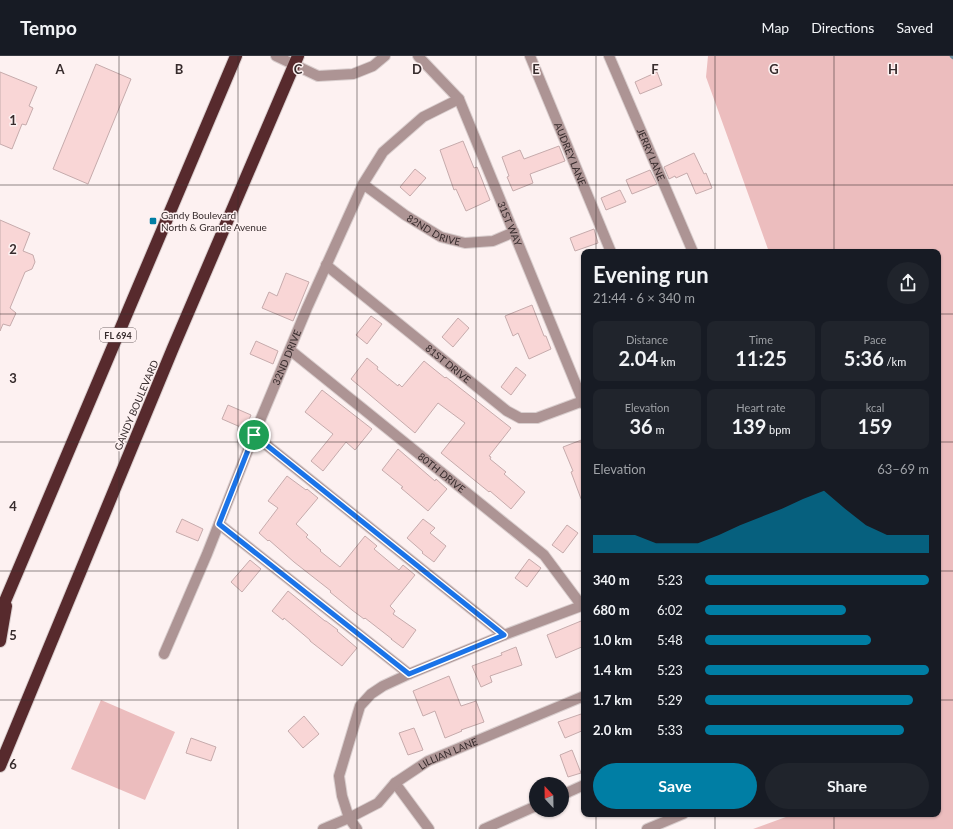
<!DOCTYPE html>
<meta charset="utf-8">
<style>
body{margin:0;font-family:Lato,sans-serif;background:#20242c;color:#f1f3f6;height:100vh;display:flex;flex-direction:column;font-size:15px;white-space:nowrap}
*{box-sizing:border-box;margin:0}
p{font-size:13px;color:#9ea1a6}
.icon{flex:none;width:22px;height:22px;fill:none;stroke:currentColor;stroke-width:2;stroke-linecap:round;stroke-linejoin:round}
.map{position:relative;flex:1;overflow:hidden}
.side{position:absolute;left:581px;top:193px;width:360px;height:568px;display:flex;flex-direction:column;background:#171b24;border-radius:8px;box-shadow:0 1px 3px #0004}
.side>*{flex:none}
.needle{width:26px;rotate:338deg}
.fabs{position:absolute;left:529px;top:721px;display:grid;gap:8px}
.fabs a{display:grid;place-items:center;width:40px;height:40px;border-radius:50%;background:#171b24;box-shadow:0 1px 3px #0004;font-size:20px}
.pin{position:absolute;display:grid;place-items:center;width:34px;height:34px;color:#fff;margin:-17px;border:2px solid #fff;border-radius:50%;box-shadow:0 1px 4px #0007}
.round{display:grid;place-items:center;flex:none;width:42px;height:42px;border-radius:21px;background:#20242c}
.head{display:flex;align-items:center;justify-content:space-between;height:68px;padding:0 12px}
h1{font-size:22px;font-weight:700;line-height:30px}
.stats{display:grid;grid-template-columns:repeat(3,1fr);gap:6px;height:68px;padding:4px 12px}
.stats div{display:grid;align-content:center;border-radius:8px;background:#20242c;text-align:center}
.stats b{font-size:20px;font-weight:700}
.stats small{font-size:11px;font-weight:400}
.stats p{font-size:11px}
.chart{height:112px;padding:8px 12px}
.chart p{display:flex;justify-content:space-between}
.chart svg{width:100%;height:72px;margin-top:4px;fill:#007ea4;opacity:.7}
.action{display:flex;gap:8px;margin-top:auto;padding:8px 12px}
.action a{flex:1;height:46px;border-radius:24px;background:#007ea4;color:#fff;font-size:16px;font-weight:700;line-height:46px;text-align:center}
.action a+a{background:#20242c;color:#f1f3f6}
ul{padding:0 12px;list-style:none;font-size:13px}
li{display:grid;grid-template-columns:64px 48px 1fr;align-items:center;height:30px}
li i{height:10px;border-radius:5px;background:#007ea4}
header{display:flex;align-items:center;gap:24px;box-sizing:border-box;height:56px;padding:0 20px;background:#171b24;border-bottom:1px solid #363941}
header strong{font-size:19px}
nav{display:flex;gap:22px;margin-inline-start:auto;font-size:14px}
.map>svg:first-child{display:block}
.green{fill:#ecbdbe}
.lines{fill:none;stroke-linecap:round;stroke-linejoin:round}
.stream{stroke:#698b9c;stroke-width:4.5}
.building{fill:#f9d6d6;stroke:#c6abac}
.minor-casing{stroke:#d9cece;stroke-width:12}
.highway-casing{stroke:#d9cece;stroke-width:14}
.minor{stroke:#ad9494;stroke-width:10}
.highway{stroke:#572a2d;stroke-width:12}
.route-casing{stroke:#fff;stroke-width:8}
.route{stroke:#1a73e8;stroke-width:5}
.grid{fill:none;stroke:#372c2d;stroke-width:1;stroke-opacity:0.55}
.poi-dot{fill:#007ea4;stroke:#fdf1f1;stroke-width:1.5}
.labels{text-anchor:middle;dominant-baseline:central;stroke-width:3;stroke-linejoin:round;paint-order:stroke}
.shield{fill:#fdf1f1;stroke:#726768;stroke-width:1}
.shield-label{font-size:9px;font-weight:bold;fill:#372c2d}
.street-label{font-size:10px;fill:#372c2d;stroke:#fdf1f1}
.poi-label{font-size:10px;fill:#372c2d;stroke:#fdf1f1;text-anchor:start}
.grid-label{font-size:13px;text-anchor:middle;font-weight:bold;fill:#372c2d;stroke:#fdf1f1;stroke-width:3;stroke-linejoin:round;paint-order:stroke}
</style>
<header>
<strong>Tempo</strong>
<nav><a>Map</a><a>Directions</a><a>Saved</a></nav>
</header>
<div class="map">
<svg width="953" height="773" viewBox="0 0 953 773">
<rect width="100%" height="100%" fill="#fdf1f1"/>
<path class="green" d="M708,0H953V773H753L794,758H938V196H769L706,21Z
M101,644L175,676L145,744L71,713Z"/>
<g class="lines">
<path class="stream" d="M952,0L953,1"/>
</g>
<path class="building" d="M96,8L131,23L88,128L53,113Z
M0,16L37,31L29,50L33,52L26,69L22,68L12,93L0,88Z
M657,16L662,29L640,38L635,26Z
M463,85L474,112L477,111L490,144L466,155L456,133L454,134L440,94Z
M559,90L565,105L530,118L533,127L513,135L507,121L509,120L502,101L520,94L524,103Z
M694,97L704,118L706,117L712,132L696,138L687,117L676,122L675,120L669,123L664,111Z
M415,113L426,122L410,140L400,131Z
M650,114L657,128L632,138L626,124Z
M620,134L626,146L606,154L601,142Z
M0,164L30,177L23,195L33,199L35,206L32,213L25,216L10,252L16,257L10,270L3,268L0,275Z
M594,173L598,187L575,195L570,182Z
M286,217L309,226L293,265L262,252L269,236L277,240Z
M532,249L544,280H546L551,293L529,303L518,277L513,280L505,260Z
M371,260L382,268L367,288L356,279Z
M458,262L469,272L453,291L442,281Z
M256,285L278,295L273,308L250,298Z
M367,302L378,311L377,313L398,330L399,328L402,331L424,305L445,322L446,321L511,372L489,400L491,401L490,403L506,416L504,418L525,436L511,453L490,435L489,436L441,397L465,367L438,347L415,377L351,323Z
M516,311L526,319L511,339L501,331Z
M322,334L372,373L355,394L346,386L323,415L311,405L333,378L305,356Z
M228,349L251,359L245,373L222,363Z
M584,383V448H583L571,416L573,415L563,391Z
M398,393L435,425L436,423L447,433L428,455L401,432L403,431L382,414Z
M287,420L306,434L307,433L318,442L296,468L308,479L306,481L321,494L320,495L340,511L365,480L377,490L374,493L399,514L403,509L415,519L390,550L395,555L393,558L416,574L403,592L391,583H392L365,562L364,563L352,554L330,536L331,535L294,506L269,484L268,485L259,477L278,452L268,445Z
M182,463L203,473L198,485L176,476Z
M423,463L435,472L430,477L446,490L434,506L422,497L423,496L407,482Z
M567,469L578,477L563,497L552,489Z
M529,503L541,512L527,531L515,522Z
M250,504L261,513L242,536L231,526Z
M288,535L325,565H326L338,574L337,575L357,592L342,610L310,585V584L284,562L283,564L272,555Z
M581,565L584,572V590L556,602L547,579Z
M516,591L522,609L490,620L492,626L481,631L472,610L502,599L501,597Z
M449,620L461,650L476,645L484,666L461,674L462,675L445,682L435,655L423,660L413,635Z
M584,657V674L565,682L558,666Z
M304,660L319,678L303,692L288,675Z
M414,672L423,694L408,699L399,677Z
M191,682L216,691L211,705L186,697Z
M572,694L581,717L568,721L560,699Z"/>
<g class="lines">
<g class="minor-casing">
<g id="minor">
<path d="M276,0L318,20L353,18L373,10L385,0"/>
<path id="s1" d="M418,0L459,43L584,348"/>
<path id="s2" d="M530,0L611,196"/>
<path id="s3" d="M609,0L693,196"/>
<path id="s4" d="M363,128L405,159L441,181L465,187L493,185L514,176"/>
<path id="s5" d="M326,209L507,355L520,362H537L583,345"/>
<path id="s6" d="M290,294L544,499L582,550"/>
<path d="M254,379L504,579"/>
<path d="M219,468L409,618"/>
<path id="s7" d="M164,598L207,498L254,379L307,252L363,128L383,96L423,61L459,43"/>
<path d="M395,727L429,773"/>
<path d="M562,739L584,729"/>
<path id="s8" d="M323,773L349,762L378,747L395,727L428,705L584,640"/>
<path d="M357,773L349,762L342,740L339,720L360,650L371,638L383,630L409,618L504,579L584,549"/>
<path d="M484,773L536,750"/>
<path d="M647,773L683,758"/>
</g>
</g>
<g class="highway-casing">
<path id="highway" d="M0,557L236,0
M0,585L6,550
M0,710L173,292L298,0"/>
</g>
<use href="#minor" class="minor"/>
<use href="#highway" class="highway"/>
</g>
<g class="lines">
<g class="route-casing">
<path id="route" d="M254,379L504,579L409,618L219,468Z"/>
</g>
<use href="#route" class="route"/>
</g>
<path class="grid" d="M119,0V773M238,0V773M357,0V773M476,0V773M596,0V196M715,0V196M834,0V196M0,129H953M0,258H584M938,258H953M0,386H584M938,386H953M0,515H584M938,515H953M0,644H584M938,644H953M596,758V773M715,758V773M834,758V773"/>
<rect class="poi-dot" x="149" y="161" width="8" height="8" rx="2"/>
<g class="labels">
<rect class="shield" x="100" y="272" width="36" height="14" rx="3"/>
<g class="shield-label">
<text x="118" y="279">FL 694</text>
</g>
<g class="street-label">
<text stroke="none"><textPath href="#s2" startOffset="106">AUDREY LANE</textPath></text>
<text stroke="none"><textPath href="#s3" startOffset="107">JERRY LANE</textPath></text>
<text stroke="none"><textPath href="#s1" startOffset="194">31ST WAY</textPath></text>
<text stroke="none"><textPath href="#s4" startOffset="85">82ND DRIVE</textPath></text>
<text stroke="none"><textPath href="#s7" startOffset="321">32ND DRIVE</textPath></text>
<text stroke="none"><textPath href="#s5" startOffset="157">81ST DRIVE</textPath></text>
<text transform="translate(136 349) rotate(-67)">GANDY BOULEVARD</text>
<text stroke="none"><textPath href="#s6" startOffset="195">80TH DRIVE</textPath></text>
<text stroke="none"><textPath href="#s8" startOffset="148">LILLIAN LANE</textPath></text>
</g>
<g class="poi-label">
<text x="161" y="159">Gandy Boulevard<tspan x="161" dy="12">North &amp; Grande Avenue</tspan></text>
</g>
</g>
<g class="grid-label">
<text x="60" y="18">A</text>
<text x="179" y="18">B</text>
<text x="298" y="18">C</text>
<text x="417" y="18">D</text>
<text x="536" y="18">E</text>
<text x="655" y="18">F</text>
<text x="774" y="18">G</text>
<text x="893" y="18">H</text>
<text x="13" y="69">1</text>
<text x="13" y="198">2</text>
<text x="13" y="327">3</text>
<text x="13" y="455">4</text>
<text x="13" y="584">5</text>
<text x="13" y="713">6</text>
</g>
</svg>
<div class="fabs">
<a><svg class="needle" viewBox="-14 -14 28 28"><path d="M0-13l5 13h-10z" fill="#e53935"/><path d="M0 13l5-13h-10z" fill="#9ea1a6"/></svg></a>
</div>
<div class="pin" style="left:254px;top:379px;background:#1e9e55"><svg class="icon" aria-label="arrive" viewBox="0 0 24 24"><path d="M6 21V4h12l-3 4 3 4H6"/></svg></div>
<section class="side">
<div class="head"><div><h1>Evening run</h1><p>21:44 · 6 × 340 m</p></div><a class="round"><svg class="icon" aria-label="share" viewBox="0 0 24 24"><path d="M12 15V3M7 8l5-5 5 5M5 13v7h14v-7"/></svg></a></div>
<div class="stats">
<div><p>Distance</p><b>2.04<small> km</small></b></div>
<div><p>Time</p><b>11:25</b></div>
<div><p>Pace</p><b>5:36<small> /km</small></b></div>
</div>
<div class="stats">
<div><p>Elevation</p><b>36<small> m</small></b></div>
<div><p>Heart rate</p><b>139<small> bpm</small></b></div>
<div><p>kcal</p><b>159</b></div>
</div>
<div class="chart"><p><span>Elevation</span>63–69 m</p>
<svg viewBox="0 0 160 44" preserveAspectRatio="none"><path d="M0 44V33L10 33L20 33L30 38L40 38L50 38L60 33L70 27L80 22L90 17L100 11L110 6L120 17L130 27L140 33L150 33L160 33V44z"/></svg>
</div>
<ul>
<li><b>340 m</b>5:23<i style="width:100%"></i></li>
<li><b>680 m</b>6:02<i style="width:63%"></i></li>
<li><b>1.0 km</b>5:48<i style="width:74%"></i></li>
<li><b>1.4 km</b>5:23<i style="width:100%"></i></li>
<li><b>1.7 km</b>5:29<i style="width:93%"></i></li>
<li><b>2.0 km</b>5:33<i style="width:89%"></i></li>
</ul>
<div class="action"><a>Save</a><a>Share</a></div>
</section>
</div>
